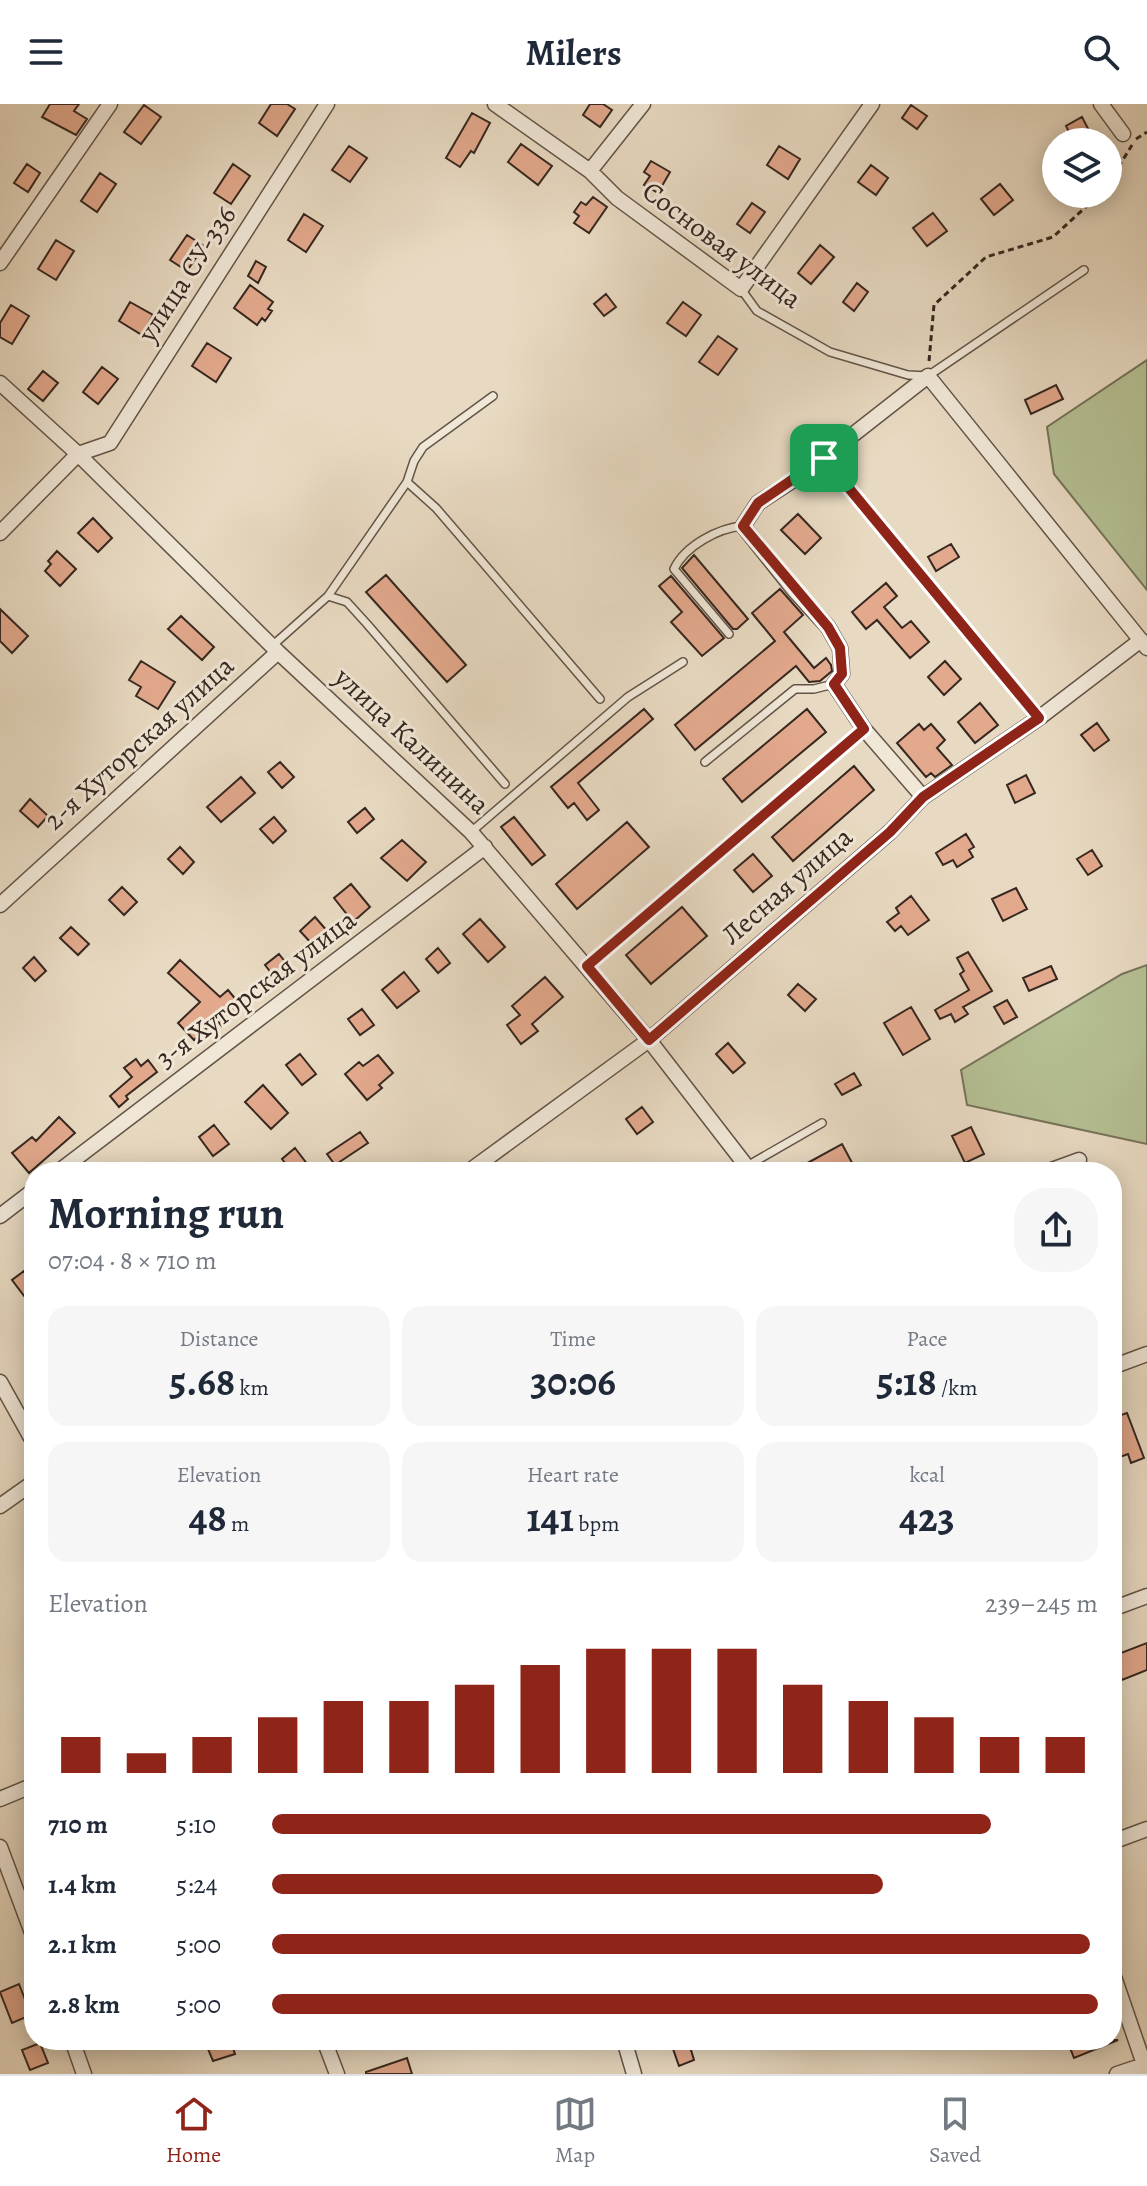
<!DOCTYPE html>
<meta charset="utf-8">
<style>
body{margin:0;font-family:Alegreya,serif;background:#f6f6f7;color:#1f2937;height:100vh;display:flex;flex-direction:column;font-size:30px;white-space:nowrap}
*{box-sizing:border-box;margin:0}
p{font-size:26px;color:#747a83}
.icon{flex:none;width:44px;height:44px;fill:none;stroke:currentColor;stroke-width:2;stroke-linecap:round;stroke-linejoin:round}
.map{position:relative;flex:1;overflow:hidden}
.sheet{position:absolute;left:24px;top:1058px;width:1098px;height:888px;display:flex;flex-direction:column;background:#fff;border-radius:32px;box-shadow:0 4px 20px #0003}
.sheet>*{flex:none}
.fabs{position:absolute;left:1042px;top:24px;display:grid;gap:16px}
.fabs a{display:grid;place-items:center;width:80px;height:80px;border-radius:50%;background:#fff;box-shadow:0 4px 20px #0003;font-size:40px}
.pin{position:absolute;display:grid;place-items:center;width:68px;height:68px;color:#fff;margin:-34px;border-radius:16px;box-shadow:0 4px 12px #0006}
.round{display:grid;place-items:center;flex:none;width:84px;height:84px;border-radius:32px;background:#f6f6f7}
.summary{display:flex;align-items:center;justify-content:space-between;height:136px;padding:0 24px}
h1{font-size:44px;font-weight:700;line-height:60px}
.metrics{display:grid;grid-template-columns:repeat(3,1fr);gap:12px;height:136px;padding:8px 24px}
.metrics div{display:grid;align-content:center;border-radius:20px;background:#f6f6f7;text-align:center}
.metrics b{font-size:40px;font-weight:700}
.metrics small{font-size:22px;font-weight:400}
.metrics p{font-size:22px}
.chart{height:224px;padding:16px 24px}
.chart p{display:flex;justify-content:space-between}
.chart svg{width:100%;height:144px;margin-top:8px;stroke:#8f2418;stroke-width:6}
ul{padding:0 24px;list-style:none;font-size:26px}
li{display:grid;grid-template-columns:128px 96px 1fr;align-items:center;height:60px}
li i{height:20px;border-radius:10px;background:#8f2418}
header{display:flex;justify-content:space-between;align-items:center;height:104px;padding:0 24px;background:#fff;font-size:36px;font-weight:700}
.dock{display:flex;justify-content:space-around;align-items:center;height:112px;border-top:2px solid #e0e1e3;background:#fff;font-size:22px;color:#747a83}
.dock a{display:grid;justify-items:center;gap:4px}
.dock .current{color:#8f2418}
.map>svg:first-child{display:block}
.green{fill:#b5c094;stroke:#76745a;stroke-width:2}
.building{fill:#e3a98d;stroke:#362720;stroke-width:2}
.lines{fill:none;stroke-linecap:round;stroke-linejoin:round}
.service-casing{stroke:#625448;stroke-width:10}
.minor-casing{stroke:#625448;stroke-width:17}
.path{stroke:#362720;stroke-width:3;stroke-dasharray:6 4;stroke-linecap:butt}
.service{stroke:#f0e7d7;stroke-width:7}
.minor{stroke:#f0e7d7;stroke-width:14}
.route-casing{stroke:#fff;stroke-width:16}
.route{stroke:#8f2418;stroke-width:10}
.labels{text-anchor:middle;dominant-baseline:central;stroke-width:6;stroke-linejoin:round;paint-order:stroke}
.street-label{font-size:28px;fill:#362720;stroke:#f0e7d7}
</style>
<header><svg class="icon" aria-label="menu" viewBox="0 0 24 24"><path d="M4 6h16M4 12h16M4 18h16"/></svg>Milers<svg class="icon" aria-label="search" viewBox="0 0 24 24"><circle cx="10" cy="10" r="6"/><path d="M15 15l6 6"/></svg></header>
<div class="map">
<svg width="1147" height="1970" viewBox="0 0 1147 1970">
<rect width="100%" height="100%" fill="#e8dac2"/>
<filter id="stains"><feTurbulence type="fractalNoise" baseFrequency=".0025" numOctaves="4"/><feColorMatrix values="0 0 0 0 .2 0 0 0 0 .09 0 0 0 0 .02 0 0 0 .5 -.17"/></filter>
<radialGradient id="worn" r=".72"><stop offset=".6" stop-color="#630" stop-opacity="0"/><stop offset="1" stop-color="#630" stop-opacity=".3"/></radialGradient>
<path class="green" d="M1147,256V486L1054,370L1047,323Z
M1147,861V1040L967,1001L961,966L1122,870Z"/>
<path class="building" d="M50,0H79L74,7L87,15L76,31L42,13Z
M271,0H287L295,5L277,32L259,19Z
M590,0H603L612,6L600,23L583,11Z
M144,1L161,13L141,40L124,28Z
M911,1L927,12L917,25L902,14Z
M472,9L490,19L474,49L471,47L460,63L446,54Z
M1082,13L1095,38H1074L1066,22Z
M521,40L552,62L538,81L508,58Z
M349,42L367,54L350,78L332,66Z
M779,42L800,55L788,75L767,61Z
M651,57L670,68L658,89L644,81L650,72L644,68Z
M27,60L40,69L28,88L14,79Z
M233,60L250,72L231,100L214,89Z
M871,61L888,74L876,91L858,78Z
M100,69L116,80L97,108L81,97Z
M1000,80L1013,96L994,111L981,95Z
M593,93L607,103L589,129L574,119L579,112L574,108L581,98L586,101Z
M752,99L765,108L750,129L737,120Z
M933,109L947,127L927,142L913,124Z
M304,110L323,122L306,148L288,136Z
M187,131L204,142L187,167L170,156Z
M56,136L74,147L56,176L38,165Z
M820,141L834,153L811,180L798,169Z
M256,157L266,163L258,179L248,172Z
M857,179L868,188L854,207L843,198Z
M250,181L273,198L268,205L272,207L265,217L262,214L257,221L234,204Z
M606,190L616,203L604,212L594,200Z
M130,198L153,211L142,231L119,217Z
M683,198L701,211L686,232L667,219Z
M11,201L29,212L12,240L0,233V219Z
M718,232L737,245L718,271L699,258Z
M207,239L231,254L216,278L192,262Z
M102,263L118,275L98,300L83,288Z
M43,267L58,279L43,297L28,285Z
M1056,281L1063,295L1031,310L1025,296Z
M798,410L821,434L805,450L781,426Z
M93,414L112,434L98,448L78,429Z
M951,440L959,453L936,467L928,453Z
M57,447L76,465L60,482L45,467L51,460L48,457Z
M694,451L748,515L737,525H733L682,464Z
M386,471L466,561L447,578L366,488Z
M671,472L724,534L702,552L671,518L682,508L659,482Z
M886,479L897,492L884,503L902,524L911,517L929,538L910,554L877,516L866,525L852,508Z
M780,485L803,511L784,528L814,564L826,554L831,561L832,567L820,577L809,578L796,562L695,646L675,621L775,537L752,509Z
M0,505L28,532L12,549L0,537Z
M181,512L214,543L202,556L168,525Z
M141,557L175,578L158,605L136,592L141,583L129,576Z
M945,557L961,575L944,591L928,573Z
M980,599L998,621L975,639L958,618Z
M644,605L653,615L578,679L599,706L587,716L574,699L568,704L551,683Z
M807,605L826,628L742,698L723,675Z
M1097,619L1109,636L1094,647L1081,631Z
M919,620L924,626L931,620L945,636L937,644L952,661L935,673L931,669L926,673L897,639Z
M280,658L294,673L282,684L268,668Z
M854,662L874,686L793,757L772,733Z
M1026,671L1035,689L1015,699L1007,681Z
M241,673L255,689L221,718L207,703Z
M30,695L48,712L38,723L20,707Z
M365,704L374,715L357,729L348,718Z
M274,713L286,727L273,739L260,725Z
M514,713L545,751L532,761L501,723Z
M627,718L649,743L577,805L556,780Z
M966,730L974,743L969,746L973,753L957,763L953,756L943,761L936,749Z
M402,736L426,758L407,777L381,754Z
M180,743L194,758L183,770L168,755Z
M1092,746L1102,762L1088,771L1077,755Z
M753,750L772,772L753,788L734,766Z
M351,780L370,803L353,818L334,794Z
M122,783L137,798L124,811L109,796Z
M1016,784L1027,805L1003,817L992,795Z
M911,792L929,816L908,831L901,822L895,827L887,818L899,809L896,804Z
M682,803L707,832L651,880L626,851Z
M315,813L328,828L313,841L300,827Z
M480,815L505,843L488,858L463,830Z
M71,823L89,840L78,851L60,834Z
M438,844L450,859L438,869L426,855Z
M968,848L992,887L963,903L968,910L955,918L951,910L940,915L935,906L969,886L960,870L964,867L957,854Z
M279,850L294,869L280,880L265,861Z
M34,853L46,867L35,877L23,864Z
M180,856L220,893L228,886L243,904L222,922L216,916L194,936L178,919L200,898L168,869Z
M1051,862L1057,875L1029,887L1023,874Z
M404,868L419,887L397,904L382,886Z
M545,873L563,893L532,920L538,927L521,940L507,921L520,911L512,902Z
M798,880L816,895L805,907L788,891Z
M1007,896L1017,913L1004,920L994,903Z
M911,903L930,935L903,951L884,919Z
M362,905L374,921L360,931L348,915Z
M728,939L745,959L733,969L716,950Z
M300,950L316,970L302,981L286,961Z
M378,951L393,969L379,981L382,984L367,996L345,970L359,958L363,962Z
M136,955L141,962L148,956L157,968L126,992L128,995L119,1003L110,992L132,973L124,964Z
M854,969L861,981L842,991L835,980Z
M263,981L288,1009L271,1025L245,998Z
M642,1003L653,1018L637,1030L626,1015Z
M59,1013L75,1029L29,1069L12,1049L32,1033L36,1037Z
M214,1021L229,1040L213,1052L199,1033Z
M971,1023L984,1050L965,1059L952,1032Z
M360,1028L368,1039L335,1061L327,1050Z
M842,1040L857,1068H791Z
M295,1044L308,1061L300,1068H292L282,1055Z
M24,1167L34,1180V1205L12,1176Z
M1127,1309L1144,1354L1131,1359L1128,1350L1120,1353L1112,1330V1314Z
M1147,1539V1566L1122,1576L1113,1552Z
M19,1880L31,1911L12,1919L0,1888Z
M688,1936L694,1956L679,1962L672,1942Z
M1067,1936H1118L1074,1954Z
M231,1938L235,1950L213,1957L208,1945Z
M40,1939L48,1959L30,1966L22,1946Z
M407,1954L412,1970H366V1968Z"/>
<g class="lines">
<g class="service-casing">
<path id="service" d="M741,185L757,207L830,248L908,271L928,272L1084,166
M824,354L1039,614
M407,378L436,404L600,595
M328,492L347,498L367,520L505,680
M729,530L674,465C685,442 718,424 743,422
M272,542L328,492L407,378L414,357L423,343L493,292
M705,658L795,585H814L834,580
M471,728L628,593L683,558
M587,862L864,625
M747,1062L822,1019"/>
</g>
<g class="minor-casing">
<path id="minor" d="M495,0L590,67L617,94L741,185L872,0
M1101,0L1123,30
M590,67L643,0
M0,159L110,0
M0,279L78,350L278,548L471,728L649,936L751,1068
M0,429L78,350L110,339L327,0
M923,693L864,625L834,580L842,570L840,544L828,523L794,486L743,422L758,399L804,369L928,272L1147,544
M0,801L278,548
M58,1068L485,743
M468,1068L649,936L890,728L923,693L1039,614L1141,536
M1046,1068L1079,1056
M0,1112L34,1086
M1112,1263L1147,1250
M0,1278L34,1339
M0,1402L34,1378
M1112,1505L1147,1492
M0,1695L34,1681
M1112,1738L1147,1725
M0,1743L34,1834
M1112,1867L1147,1969
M72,1936L84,1970
M324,1936L337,1970
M624,1936L634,1970
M1117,1970L1147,1960"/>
</g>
<path class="path" d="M1136,35L1147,28
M1108,80L1132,41
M929,257L934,201L986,153L1053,133L1100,90"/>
<use href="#service" class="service"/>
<use href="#minor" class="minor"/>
</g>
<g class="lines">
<g class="route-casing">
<path id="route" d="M824,354L1039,614L923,693L890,728L649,936L587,862L864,625L834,580L842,570L840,544L828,523L743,422L758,399Z"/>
</g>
<use href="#route" class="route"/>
</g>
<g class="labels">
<g class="street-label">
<text transform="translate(722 141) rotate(37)">Сосновая улица</text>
<text transform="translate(187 170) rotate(-57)">улица СУ-336</text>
<text transform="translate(412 637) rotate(43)">улица Калинина</text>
<text transform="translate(139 639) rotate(-42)">2-я Хуторская улица</text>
<text transform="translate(787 782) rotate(-41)">Лесная улица</text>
<text transform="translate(256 885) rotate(-37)">3-я Хуторская улица</text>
</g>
</g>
<rect width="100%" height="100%" filter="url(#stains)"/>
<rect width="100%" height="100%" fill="url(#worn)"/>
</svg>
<div class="fabs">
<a><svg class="icon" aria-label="layers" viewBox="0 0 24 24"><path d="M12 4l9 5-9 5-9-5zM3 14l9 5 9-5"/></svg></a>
</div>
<div class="pin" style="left:824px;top:354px;background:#1e9e55"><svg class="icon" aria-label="arrive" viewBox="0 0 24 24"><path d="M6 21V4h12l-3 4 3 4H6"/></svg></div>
<section class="sheet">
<div class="summary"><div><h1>Morning run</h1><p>07:04 · 8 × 710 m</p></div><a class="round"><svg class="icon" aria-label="share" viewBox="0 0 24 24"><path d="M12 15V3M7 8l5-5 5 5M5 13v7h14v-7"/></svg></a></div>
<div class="metrics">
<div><p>Distance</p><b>5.68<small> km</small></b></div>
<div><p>Time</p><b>30:06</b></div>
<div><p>Pace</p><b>5:18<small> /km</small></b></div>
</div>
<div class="metrics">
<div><p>Elevation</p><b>48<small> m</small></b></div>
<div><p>Heart rate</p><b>141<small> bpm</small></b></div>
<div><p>kcal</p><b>423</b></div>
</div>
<div class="chart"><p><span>Elevation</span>239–245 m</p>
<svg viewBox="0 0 160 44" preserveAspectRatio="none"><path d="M5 44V33M15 44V38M25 44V33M35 44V27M45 44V22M55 44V22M65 44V17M75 44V11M85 44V6M95 44V6M105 44V6M115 44V17M125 44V22M135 44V27M145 44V33M155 44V33"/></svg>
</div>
<ul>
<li><b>710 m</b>5:10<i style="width:87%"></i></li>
<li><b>1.4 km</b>5:24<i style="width:74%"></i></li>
<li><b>2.1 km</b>5:00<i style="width:99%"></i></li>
<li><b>2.8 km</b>5:00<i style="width:100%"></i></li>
</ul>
</section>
</div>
<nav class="dock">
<a class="current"><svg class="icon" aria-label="home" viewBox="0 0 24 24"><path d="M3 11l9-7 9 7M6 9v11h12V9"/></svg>Home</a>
<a><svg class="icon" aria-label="map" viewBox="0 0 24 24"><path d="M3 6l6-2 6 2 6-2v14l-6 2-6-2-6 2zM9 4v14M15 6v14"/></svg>Map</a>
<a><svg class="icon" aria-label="saved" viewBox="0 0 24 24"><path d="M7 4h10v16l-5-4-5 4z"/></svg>Saved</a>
</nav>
